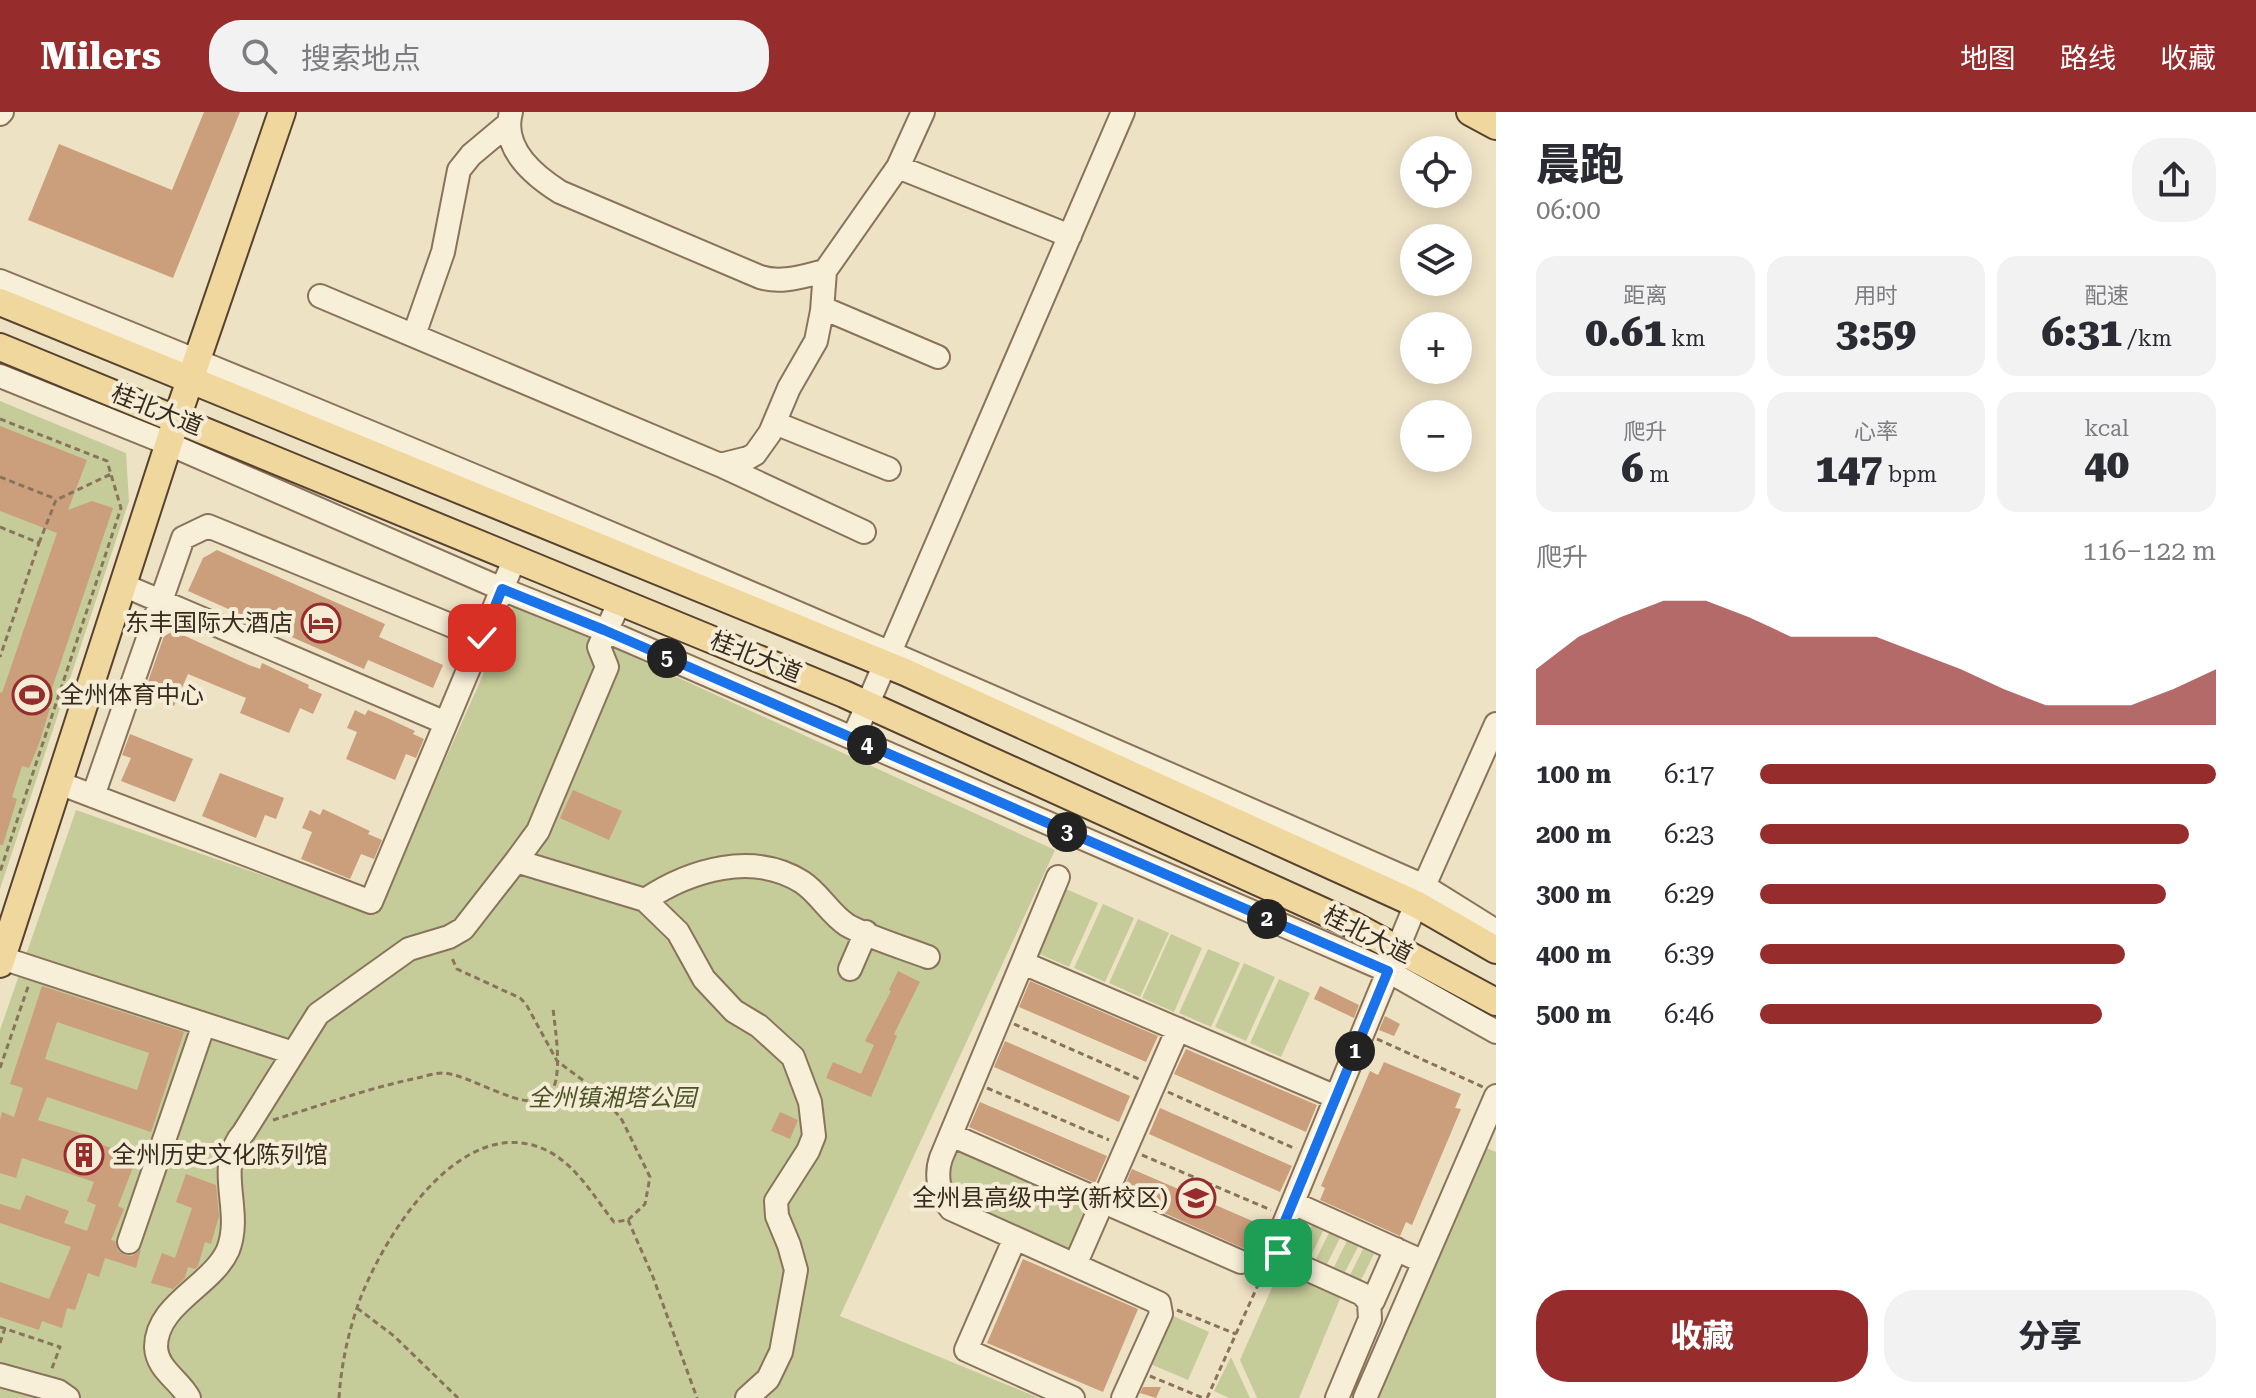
<!DOCTYPE html>
<html lang="zh">
<meta charset="utf-8">
<style>
body{margin:0;font-family:"Roboto Serif","Noto Sans SC",serif;background:#f2f2f3;color:#2b2b33;height:100vh;display:flex;flex-direction:column;font-size:30px;white-space:nowrap}
*{box-sizing:border-box;margin:0}
p{font-size:26px;color:#7c7c81}
.icon{flex:none;width:44px;height:44px;fill:none;stroke:currentColor;stroke-width:2;stroke-linecap:round;stroke-linejoin:round}
.map{position:relative;flex:1;overflow:hidden}
.panel{display:flex;flex-direction:column;background:#fff;width:760px}
.panel>*{flex:none}
.tools{position:absolute;left:1400px;top:24px;display:grid;gap:16px}
.tools a{display:grid;place-items:center;width:72px;height:72px;border-radius:50%;background:#fff;box-shadow:0 4px 20px #0003;font-size:40px}
.pin{position:absolute;display:grid;place-items:center;width:68px;height:68px;color:#fff;margin:-34px;border-radius:16px;box-shadow:0 4px 12px #0006}
.km{position:absolute;width:40px;height:40px;margin:-20px;border-radius:50%;background:#222;color:#fff;font-size:22px;line-height:40px;text-align:center}
.round{display:grid;place-items:center;flex:none;width:84px;height:84px;border-radius:32px;background:#f2f2f3}
.overview{display:flex;align-items:center;justify-content:space-between;height:136px;padding:0 40px}
h1{font-size:44px;font-weight:800;line-height:60px}
.metrics{display:grid;grid-template-columns:repeat(3,1fr);gap:12px;height:136px;padding:8px 40px}
.metrics div{display:grid;align-content:center;border-radius:20px;background:#f2f2f3;text-align:center}
.metrics b{font-size:40px;font-weight:800}
.metrics small{font-size:22px;font-weight:400}
.metrics p{font-size:22px}
.chart{height:224px;padding:16px 40px}
.chart p{display:flex;justify-content:space-between}
.chart svg{width:100%;height:144px;margin-top:8px;fill:#972c2c;opacity:.7}
.primary-button{display:flex;gap:16px;margin-top:auto;padding:16px 40px}
.primary-button a{flex:1;height:92px;border-radius:32px;background:#972c2c;color:#fff;font-size:32px;font-weight:800;line-height:92px;text-align:center}
.primary-button a+a{background:#f2f2f3;color:#2b2b33}
ul{padding:0 40px;list-style:none;font-size:26px}
li{display:grid;grid-template-columns:128px 96px 1fr;align-items:center;height:60px}
li i{height:20px;border-radius:10px;background:#972c2c}
header{display:flex;align-items:center;gap:48px;box-sizing:border-box;height:112px;padding:0 40px;background:#972c2c;color:#fff}
header strong{font-size:38px}
nav{display:flex;gap:44px;margin-inline-start:auto;font-size:28px}
.search{width:560px;height:72px;background:#f2f2f3;display:flex;align-items:center;gap:20px;box-sizing:border-box;padding:0 28px;border-radius:32px;color:#7c7c81;font-size:30px}
main{display:flex;flex:1;min-height:0}
.map>svg:first-child{display:block}
.green{fill:#c5cc99}
.building{fill:#cb9e7c;fill-rule:evenodd}
.lines{fill:none;stroke-linecap:round;stroke-linejoin:round}
.minor-casing{stroke:#89745b;stroke-width:26}
.major-casing{stroke:#57422f;stroke-width:30}
.path{stroke:#89745b;stroke-width:3;stroke-dasharray:6 4;stroke-linecap:butt}
.minor{stroke:#f8efd8;stroke-width:22}
.major{stroke:#f0d79e;stroke-width:26}
.route-casing{stroke:#fff;stroke-width:16}
.route{stroke:#1a73e8;stroke-width:10}
.labels{text-anchor:middle;dominant-baseline:central;stroke-width:8;stroke-linejoin:round;paint-order:stroke}
.street-label{font-size:24px;fill:#392c1f;stroke:#f5ecd5}
.poi-label{font-size:24px;fill:#392c1f;stroke:#f5ecd5;text-anchor:end}
.park-label{font-size:24px;font-style:italic;fill:#495526;stroke:#f5ecd5}
</style>
<header>
<strong>Milers</strong>
<div class="search"><svg class="icon" aria-label="search" viewBox="0 0 24 24"><circle cx="10" cy="10" r="6"/><path d="M15 15l6 6"/></svg>搜索地点</div>
<nav><a>地图</a><a>路线</a><a>收藏</a></nav>
</header>
<main>
<div class="map">
<svg width="1496" height="1286" viewBox="0 0 1496 1286">
<rect width="100%" height="100%" fill="#eee2c5"/>
<path class="green" d="M0,289L126,341L129,389L0,777Z
M515,491L1055,738L840,1204L1039,1286H0V918L76,698L376,803Z
M1066,777L1098,791L1069,855L1037,841Z
M1103,792L1134,806L1105,870L1074,856Z
M1138,807L1169,821L1140,885L1109,871Z
M1171,822L1202,836L1174,900L1142,886Z
M1208,837L1240,851L1211,915L1179,901Z
M1244,851L1275,865L1246,929L1215,915Z
M1279,867L1310,881L1281,945L1250,931Z
M1486,1036L1496,1040V1286H1377Z
M958,1037L1093,1092L1070,1140L957,1090L948,1061L952,1040Z
M1312,1113L1323,1119L1311,1144L1299,1139Z
M1329,1121L1340,1126L1327,1152L1316,1147Z
M1347,1129L1358,1135L1345,1160L1334,1155Z
M1363,1137L1374,1142L1361,1168L1350,1163Z
M1281,1155L1342,1182L1299,1286H1257L1240,1248Z
M1169,1202L1209,1220L1188,1268L1148,1251Z
M1231,1245L1250,1286H1229L1214,1279Z"/>
<path class="building" d="M204,0H240L173,166L28,108L59,32L172,78Z
M0,314L87,348L68,398L92,389L113,396L48,588L46,595L50,596L39,632L29,656L22,654L12,685L17,687L3,733H0V580L2,581L57,421L0,399Z
M217,438L385,512L379,525L443,553L433,576L368,548L364,557L188,479L203,446Z
M174,519L249,553L260,557L262,551L309,573L308,576L322,582L313,602L300,596L289,621L240,601L246,586L188,562L174,594L144,581L164,524Z
M355,598L365,603L368,598L385,605L415,619L413,622L424,627L416,646L406,642L395,668L346,647L357,620L347,616Z
M130,622L193,647L175,690L121,669L131,646L122,643Z
M220,661L284,686L276,707L265,703L256,726L202,704Z
M573,678L622,699L609,728L560,706Z
M323,697L370,719L368,722L382,728L374,747L361,742L350,767L301,747L312,720L302,716L310,698L320,703Z
M898,859L920,870L894,922L897,924L871,985L826,966L833,950L861,962L874,933L865,929L891,879L889,878Z
M1030,869L1158,924L1146,950L1019,895Z
M42,874L184,920L151,1020L47,985L38,1008L96,1026L94,1030L137,1045L118,1094L124,1097L111,1128L115,1129L118,1139L125,1143L132,1144L141,1137L136,1156L105,1146L99,1165L88,1161L75,1198L67,1196L62,1216L42,1209L39,1218L0,1205V1170L49,1187L71,1135L0,1111V1092L20,1098L26,1083L69,1099L64,1111L87,1119L96,1093L87,1089L94,1070L22,1046L16,1066L0,1061V1008L2,1000L14,1005L23,976L10,972ZM57,910L149,941L137,978L45,947Z
M1320,874L1359,893L1354,906L1314,887Z
M1385,904L1400,912L1394,924L1379,918Z
M1005,929L1130,984L1119,1010L994,955Z
M1186,937L1317,993L1306,1020L1174,962Z
M1384,950L1461,982L1455,996L1461,997L1412,1113L1406,1110L1400,1124L1320,1088L1325,1076L1321,1074L1370,959L1378,963Z
M980,990L1107,1044L1095,1071L969,1015Z
M1160,996L1292,1054L1280,1080L1149,1022Z
M780,1000L798,1008L790,1027L771,1019Z
M1132,1057L1264,1114L1252,1140L1121,1082Z
M186,1062L216,1073L219,1104L211,1132L205,1130L198,1154L195,1157L188,1155L185,1166L173,1177L151,1171L162,1141L175,1146L192,1096L176,1090Z
M1023,1147L1138,1197L1103,1280L987,1231Z
M1143,1275H1161L1156,1286L1140,1281Z"/>
<g class="lines">
<g class="minor-casing">
<path id="minor" d="M511,0C501,36 533,63 560,80L760,165C782,172 803,164 825,159L898,55L923,0
M0,2L2,0
M898,55L1070,124
M0,169C479,361 952,566 1424,774L1496,819
M320,184L720,353L748,346L755,342L770,321L789,276L816,229L822,199L825,159
M823,196L938,245
M414,223L443,140L459,58L471,43L508,12
M0,264L169,332L502,477L604,518L1388,859L1496,920
M775,311L889,357
M720,353L864,420
M123,473L446,611
M620,489L599,535L607,555L538,719L516,749L645,788L678,820L704,867L734,899L759,914L793,945L810,990L814,1024L808,1039L776,1089L777,1104L789,1133L796,1158L781,1240L768,1267L747,1286
M853,626L1123,0
M59,671L371,790L515,446
M93,684L183,426L208,414L482,526
M1058,765L941,1046C935,1063 939,1084 951,1097L1159,1191L1161,1202L1123,1286
M645,788C690,758 753,739 802,770C819,781 830,802 847,813C868,825 904,836 928,845
M2,846L293,941
M1023,851L1336,985
M850,857L866,820
M951,1023L1241,1150
M1293,1091L1424,1150
M1015,1126L966,1238L1073,1286
M129,1130L204,912
M1075,1153L1178,917
M1373,1189L1396,1137
M0,1263L58,1279L68,1286
M189,1286C180,1268 157,1258 156,1235C156,1192 212,1174 228,1138C244,1097 213,1055 244,1020L318,902L409,837L449,825L463,817L516,749
M1337,1286L1370,1207L1369,1190L1362,1182L1282,1146L1276,1137V1131L1416,792L1496,612
M1365,1286L1496,984"/>
</g>
<g class="major-casing">
<path id="major" d="M1470,0L1496,14
M0,190L905,560L1416,792L1496,838
M0,235L844,582L1351,812L1496,890
M0,852L177,306L282,0"/>
</g>
<path class="path" d="M0,307L107,349L121,396L0,760
M0,365L56,387
M0,415L39,431L0,545
M39,431L56,388L111,362
M1014,912L1139,967
M1377,927L1483,975
M0,956L29,872
M987,976L1109,1028
M1168,980L1296,1037
M273,1008C319,994 366,977 413,967C423,965 434,961 443,961C470,962 526,1002 547,985C565,971 555,918 553,896
M1142,1043L1271,1098
M628,1108L653,1165L697,1286
M357,1196L394,1224L458,1286
M1177,1198L1236,1222
M0,1215L60,1235L51,1259
M0,1231L5,1216
M1150,1264L1203,1286
M339,1286C341,1254 348,1221 359,1190C383,1125 462,996 548,1039C577,1054 594,1085 614,1110L628,1108L645,1092L650,1065L622,1008L600,981L557,949L526,892L520,886L457,857L451,844
M1207,1286L1267,1153"/>
<use href="#minor" class="minor"/>
<use href="#major" class="major"/>
</g>
<g class="lines">
<g class="route-casing">
<path id="route" d="M482,526L502,477L604,518L1388,859L1276,1131L1278,1141"/>
</g>
<use href="#route" class="route"/>
</g>
<defs>
<g id="hotel-ring" transform="scale(2)"><circle r="9.5" fill="#f5ecd5" stroke="#972c2c" stroke-width="1.5"/><path d="M-6-4.5h1.5V1H6V5H4.5V3h-9V5H-6ZM-4 0a1.8 1.8 0 1 1 3.6 0ZM.5 0V-2.5h3Q6-2.5 6 0Z" fill="#972c2c"/></g>
<g id="stadium-ring" transform="scale(2)"><circle r="9.5" fill="#f5ecd5" stroke="#972c2c" stroke-width="1.5"/><path d="M0-5a6.5 5 0 1 0 0 10a6.5 5 0 1 0 0-10ZM-3.5-1.8h7v3.6h-7Z" fill="#972c2c"/></g>
<g id="building-ring" transform="scale(2)"><circle r="9.5" fill="#f5ecd5" stroke="#972c2c" stroke-width="1.5"/><path d="M-4-6H4V6H1V3H-1V6H-4ZM-2.5-4.3h1.7v1.8h-1.7ZM.8-4.3h1.7v1.8H.8ZM-2.5-1h1.7V.8h-1.7ZM.8-1h1.7V.8H.8Z" fill="#972c2c"/></g>
<g id="school-ring" transform="scale(2)"><circle r="9.5" fill="#f5ecd5" stroke="#972c2c" stroke-width="1.5"/><path d="M0-5L7-2L0 1L-7-2ZM-4 1L0 2.5L4 1V4Q0 6-4 4Z" fill="#972c2c"/></g>
</defs>
<g fill-rule="evenodd">
<use href="#hotel-ring" x="321" y="511"/>
<use href="#stadium-ring" x="32" y="583"/>
<use href="#building-ring" x="84" y="1043"/>
<use href="#school-ring" x="1196" y="1086"/>
</g>
<g class="labels">
<g class="street-label">
<text transform="translate(157 298) rotate(22)">桂北大道</text>
<text transform="translate(756 545) rotate(22)">桂北大道</text>
<text transform="translate(1368 823) rotate(27)">桂北大道</text>
</g>
<g class="poi-label">
<text x="293" y="511">东丰国际大酒店</text>
<text x="60" y="583" text-anchor="start">全州体育中心</text>
<text x="112" y="1043" text-anchor="start">全州历史文化陈列馆</text>
<text x="1168" y="1086">全州县高级中学(新校区)</text>
</g>
<g class="park-label">
<text x="612" y="986">全州镇湘塔公园</text>
</g>
</g>
</svg>
<div class="tools">
<a><svg class="icon" aria-label="locate" viewBox="0 0 24 24"><circle cx="12" cy="12" r="6"/><path d="M12 2v4M12 18v4M2 12h4M18 12h4"/></svg></a>
<a><svg class="icon" aria-label="layers" viewBox="0 0 24 24"><path d="M12 4l9 5-9 5-9-5zM3 14l9 5 9-5"/></svg></a>
<a>+</a>
<a>−</a>
</div>
<div class="pin" style="left:1278px;top:1141px;background:#1e9e55"><svg class="icon" aria-label="arrive" viewBox="0 0 24 24"><path d="M6 21V4h12l-3 4 3 4H6"/></svg></div>
<div class="pin" style="left:482px;top:526px;background:#d93025"><svg class="icon" aria-label="check" viewBox="0 0 24 24"><path d="M5 12l5 5 9-10"/></svg></div>
<b class="km" style="left:1355px;top:939px">1</b>
<b class="km" style="left:1267px;top:807px">2</b>
<b class="km" style="left:1067px;top:720px">3</b>
<b class="km" style="left:867px;top:633px">4</b>
<b class="km" style="left:667px;top:546px">5</b>
</div>
<section class="panel">
<div class="overview"><div><h1>晨跑</h1><p>06:00</p></div><a class="round"><svg class="icon" aria-label="share" viewBox="0 0 24 24"><path d="M12 15V3M7 8l5-5 5 5M5 13v7h14v-7"/></svg></a></div>
<div class="metrics">
<div><p>距离</p><b>0.61<small> km</small></b></div>
<div><p>用时</p><b>3:59</b></div>
<div><p>配速</p><b>6:31<small> /km</small></b></div>
</div>
<div class="metrics">
<div><p>爬升</p><b>6<small> m</small></b></div>
<div><p>心率</p><b>147<small> bpm</small></b></div>
<div><p>kcal</p><b>40</b></div>
</div>
<div class="chart"><p><span>爬升</span>116–122 m</p>
<svg viewBox="0 0 160 44" preserveAspectRatio="none"><path d="M0 44V27L10 17L20 11L30 6L40 6L50 11L60 17L70 17L80 17L90 22L100 27L110 33L120 38L130 38L140 38L150 33L160 27V44z"/></svg>
</div>
<ul>
<li><b>100 m</b>6:17<i style="width:100%"></i></li>
<li><b>200 m</b>6:23<i style="width:94%"></i></li>
<li><b>300 m</b>6:29<i style="width:89%"></i></li>
<li><b>400 m</b>6:39<i style="width:80%"></i></li>
<li><b>500 m</b>6:46<i style="width:75%"></i></li>
</ul>
<div class="primary-button"><a>收藏</a><a>分享</a></div>
</section>
</main>
